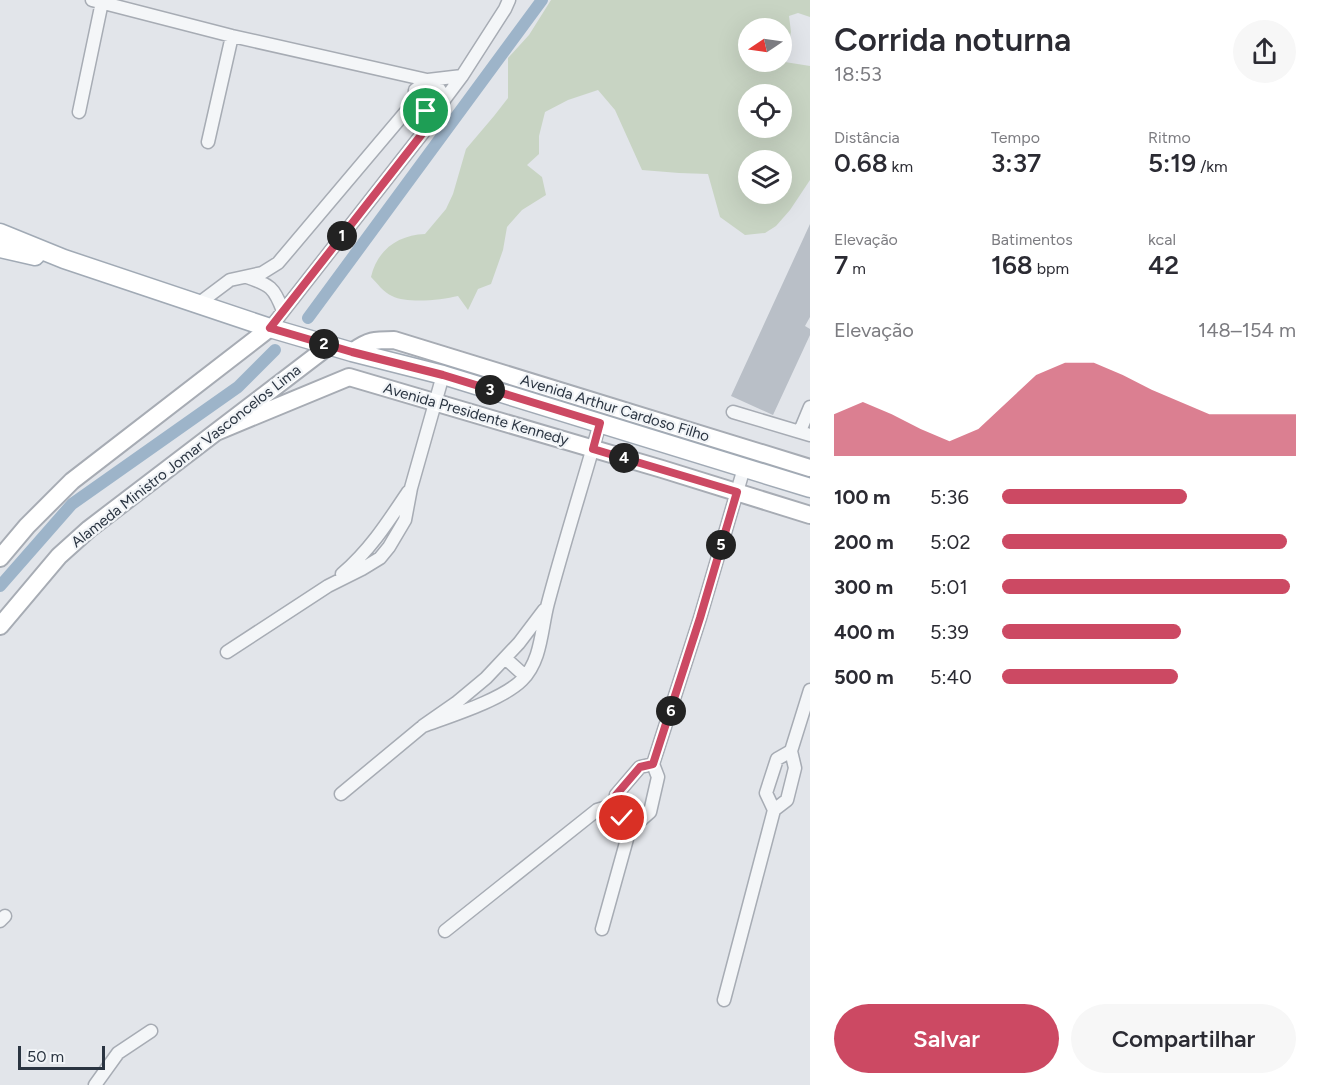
<!DOCTYPE html>
<html lang="pt">
<meta charset="utf-8">
<style>
body{margin:0;font-family:Figtree,sans-serif;background:#f7f7f7;color:#2b2b33;height:100vh;display:flex;flex-direction:column;font-size:22px;white-space:nowrap}
*{box-sizing:border-box;margin:0}
p{font-size:20px;color:#7c7c81}
.icon{flex:none;width:33px;height:33px;fill:none;stroke:currentColor;stroke-width:2;stroke-linecap:round;stroke-linejoin:round}
.map{position:relative;flex:1;overflow:hidden}
.side{display:flex;flex-direction:column;background:#fff;width:510px}
.side>*{flex:none}
.needle{width:39px;rotate:257deg}
.fabs{position:absolute;left:738px;top:18px;display:grid;gap:12px}
.fabs a{display:grid;place-items:center;width:54px;height:54px;border-radius:50%;background:#fff;box-shadow:0 6px 24px #0002;font-size:30px}
.scale{position:absolute;left:18px;bottom:15px;width:87px;box-sizing:border-box;padding-left:6px;border:3px solid #2a3441;border-top:0;font-size:16px;line-height:21px;white-space:nowrap;color:#2a3441;-webkit-text-stroke:4px #f1f4f7;paint-order:stroke}
.pin{position:absolute;display:grid;place-items:center;width:51px;height:51px;color:#fff;margin:-26px;border:3px solid #fff;border-radius:50%;box-shadow:0 2px 6px #0007}
.km{position:absolute;width:30px;height:30px;margin:-15px;border-radius:50%;background:#222;color:#fff;font-size:16px;line-height:30px;text-align:center}
.round{display:grid;place-items:center;flex:none;width:63px;height:63px;border-radius:32px;background:#f7f7f7}
.overview{display:flex;align-items:center;justify-content:space-between;height:102px;padding:0 24px}
h1{font-size:33px;font-weight:600;line-height:45px}
.stats{display:grid;grid-template-columns:repeat(3,1fr);gap:9px;height:102px;padding:6px 24px}
.stats div{display:grid;align-content:center}
.stats b{font-size:26px;font-weight:600}
.stats small{font-size:16px;font-weight:400}
.stats p{font-size:16px}
.chart{height:168px;padding:12px 24px}
.chart p{display:flex;justify-content:space-between}
.chart svg{width:100%;height:108px;margin-top:6px;fill:#cc4963;opacity:.7}
.button{display:flex;gap:12px;margin-top:auto;padding:12px 24px}
.button a{flex:1;height:69px;border-radius:36px;background:#cc4963;color:#fff;font-size:24px;font-weight:600;line-height:69px;text-align:center}
.button a+a{background:#f7f7f7;color:#2b2b33}
ul{padding:0 24px;list-style:none;font-size:20px}
li{display:grid;grid-template-columns:96px 72px 1fr;align-items:center;height:45px}
li i{height:15px;border-radius:8px;background:#cc4963}
main{display:flex;flex:1;min-height:0}
.map>svg:first-child{display:block}
.green{fill:#c8d4c3;fill-rule:evenodd}
.lines{fill:none;stroke-linecap:round;stroke-linejoin:round}
.canal{stroke:#9db4c9;stroke-width:12}
.building{fill:#b9bfc7}
.street-casing{stroke:#a7acb4;stroke-width:15}
.secondary-casing{stroke:#a7acb4;stroke-width:20}
.primary-casing{stroke:#a1aab5;stroke-width:21}
.street{stroke:#f4f6f8;stroke-width:12}
.secondary{stroke:#fff;stroke-width:16}
.primary{stroke:#fff;stroke-width:18}
.route-casing{stroke:#fff;stroke-width:12}
.route{stroke:#cc4963;stroke-width:8}
.labels{text-anchor:middle;dominant-baseline:central;stroke-width:4.5;stroke-linejoin:round;paint-order:stroke}
.street-label{font-size:15px;fill:#2a3441;stroke:#f1f4f7}
</style>
<main>
<div class="map">
<svg width="810" height="1085" viewBox="0 0 810 1085">
<rect width="100%" height="100%" fill="#e2e5ea"/>
<path class="green" d="M551,0H810V17L798,13L789,16L791,32L785,62L810,66V180L790,210L776,226L765,233L745,235L720,217L708,174L679,173L642,170L615,110L598,90L568,100L545,112L539,136V154L527,165L542,177L546,195L522,210L507,227L503,250L491,284L478,289L468,310L458,296C441,300 408,304 392,296C384,293 377,283 371,277C377,250 398,235 425,234L446,209L453,194L466,149L494,116L508,98V58L529,35ZM748,28H782V62H748ZM748,94H782V128H748ZM748,160H782V194H748Z"/>
<g class="lines">
<path class="canal" d="M308,318L542,0
M0,586L72,504L238,387L275,350"/>
</g>
<path class="building" d="M810,224V317L805,326L810,329V335L773,415L731,396Z"/>
<g class="lines">
<g class="street-casing">
<path id="street" d="M92,0L232,36L427,80C437,85 441,89 444,100
M440,111H426L414,102L415,90L428,80L462,76
M79,112L102,2
M208,142L232,36
M247,277C270,285 274,287 283,311
M198,304L230,280L262,273L278,263L414,102
M270,328L440,111L444,100L462,76L505,9L509,0
M733,412L810,435
M800,431L810,407
M342,574C370,550 388,522 408,492
M227,652L328,586L362,569L380,558L389,547L405,520L411,488L443,375
M505,658L525,676
M423,726C450,716 502,700 522,680C542,660 541,629 548,603C564,543 583,483 600,423
M653,764L700,618L744,468
M653,764L658,777L650,812L642,819L637,821L627,820L622,818L616,810L614,805L616,795L640,767Z
M341,794L423,726L456,703L486,678L519,643L544,610
M774,810L787,800L795,768L791,751L810,690
M0,921L5,916
M602,929L632,821
M445,931L597,810L614,805
M724,1000L774,810L766,793L777,759L791,751
M95,1085L118,1053L151,1031"/>
</g>
<g class="secondary-casing">
<path id="secondary" d="M352,352C369,340 374,340 394,340L810,468
M216,432L349,377L662,469L810,515
M0,558L27,526L72,481L270,328
M0,626L59,556L89,529L330,345"/>
</g>
<g class="primary-casing">
<path id="primary" d="M0,233L64,259L270,328L352,352L443,375L810,488
M0,248L35,256"/>
</g>
<use href="#street" class="street"/>
<use href="#secondary" class="secondary"/>
<use href="#primary" class="primary"/>
</g>
<g class="lines">
<g class="route-casing">
<path id="route" d="M426,111H440L270,328L352,352L443,375L600,423L593,449L737,492L700,618L653,764L640,767L616,795L614,805L616,810L622,818"/>
</g>
<use href="#route" class="route"/>
</g>
<g class="labels">
<g class="street-label">
<text transform="translate(615 408) rotate(17)">Avenida Arthur Cardoso Filho</text>
<text transform="translate(476 414) rotate(16)">Avenida Presidente Kennedy</text>
<text transform="translate(186 456) rotate(-38)">Alameda Ministro Jomar Vasconcelos Lima</text>
</g>
</g>
</svg>
<div class="fabs">
<a><svg class="needle" viewBox="-14 -14 28 28"><path d="M0-13l5 13h-10z" fill="#e53935"/><path d="M0 13l5-13h-10z" fill="#7c7c81"/></svg></a>
<a><svg class="icon" aria-label="locate" viewBox="0 0 24 24"><circle cx="12" cy="12" r="6"/><path d="M12 2v4M12 18v4M2 12h4M18 12h4"/></svg></a>
<a><svg class="icon" aria-label="layers" viewBox="0 0 24 24"><path d="M12 4l9 5-9 5-9-5zM3 14l9 5 9-5"/></svg></a>
</div>
<div class="scale">50 m</div>
<div class="pin" style="left:426px;top:111px;background:#1e9e55"><svg class="icon" aria-label="arrive" viewBox="0 0 24 24"><path d="M6 21V4h12l-3 4 3 4H6"/></svg></div>
<div class="pin" style="left:622px;top:818px;background:#d93025"><svg class="icon" aria-label="check" viewBox="0 0 24 24"><path d="M5 12l5 5 9-10"/></svg></div>
<b class="km" style="left:342px;top:236px">1</b>
<b class="km" style="left:324px;top:344px">2</b>
<b class="km" style="left:490px;top:390px">3</b>
<b class="km" style="left:624px;top:458px">4</b>
<b class="km" style="left:721px;top:545px">5</b>
<b class="km" style="left:671px;top:711px">6</b>
</div>
<section class="side">
<div class="overview"><div><h1>Corrida noturna</h1><p>18:53</p></div><a class="round"><svg class="icon" aria-label="share" viewBox="0 0 24 24"><path d="M12 15V3M7 8l5-5 5 5M5 13v7h14v-7"/></svg></a></div>
<div class="stats">
<div><p>Distância</p><b>0.68<small> km</small></b></div>
<div><p>Tempo</p><b>3:37</b></div>
<div><p>Ritmo</p><b>5:19<small> /km</small></b></div>
</div>
<div class="stats">
<div><p>Elevação</p><b>7<small> m</small></b></div>
<div><p>Batimentos</p><b>168<small> bpm</small></b></div>
<div><p>kcal</p><b>42</b></div>
</div>
<div class="chart"><p><span>Elevação</span>148–154 m</p>
<svg viewBox="0 0 160 44" preserveAspectRatio="none"><path d="M0 44V27L10 22L20 27L30 33L40 38L50 33L60 22L70 11L80 6L90 6L100 11L110 17L120 22L130 27L140 27L150 27L160 27V44z"/></svg>
</div>
<ul>
<li><b>100 m</b>5:36<i style="width:63%"></i></li>
<li><b>200 m</b>5:02<i style="width:97%"></i></li>
<li><b>300 m</b>5:01<i style="width:98%"></i></li>
<li><b>400 m</b>5:39<i style="width:61%"></i></li>
<li><b>500 m</b>5:40<i style="width:60%"></i></li>
</ul>
<div class="button"><a>Salvar</a><a>Compartilhar</a></div>
</section>
</main>
